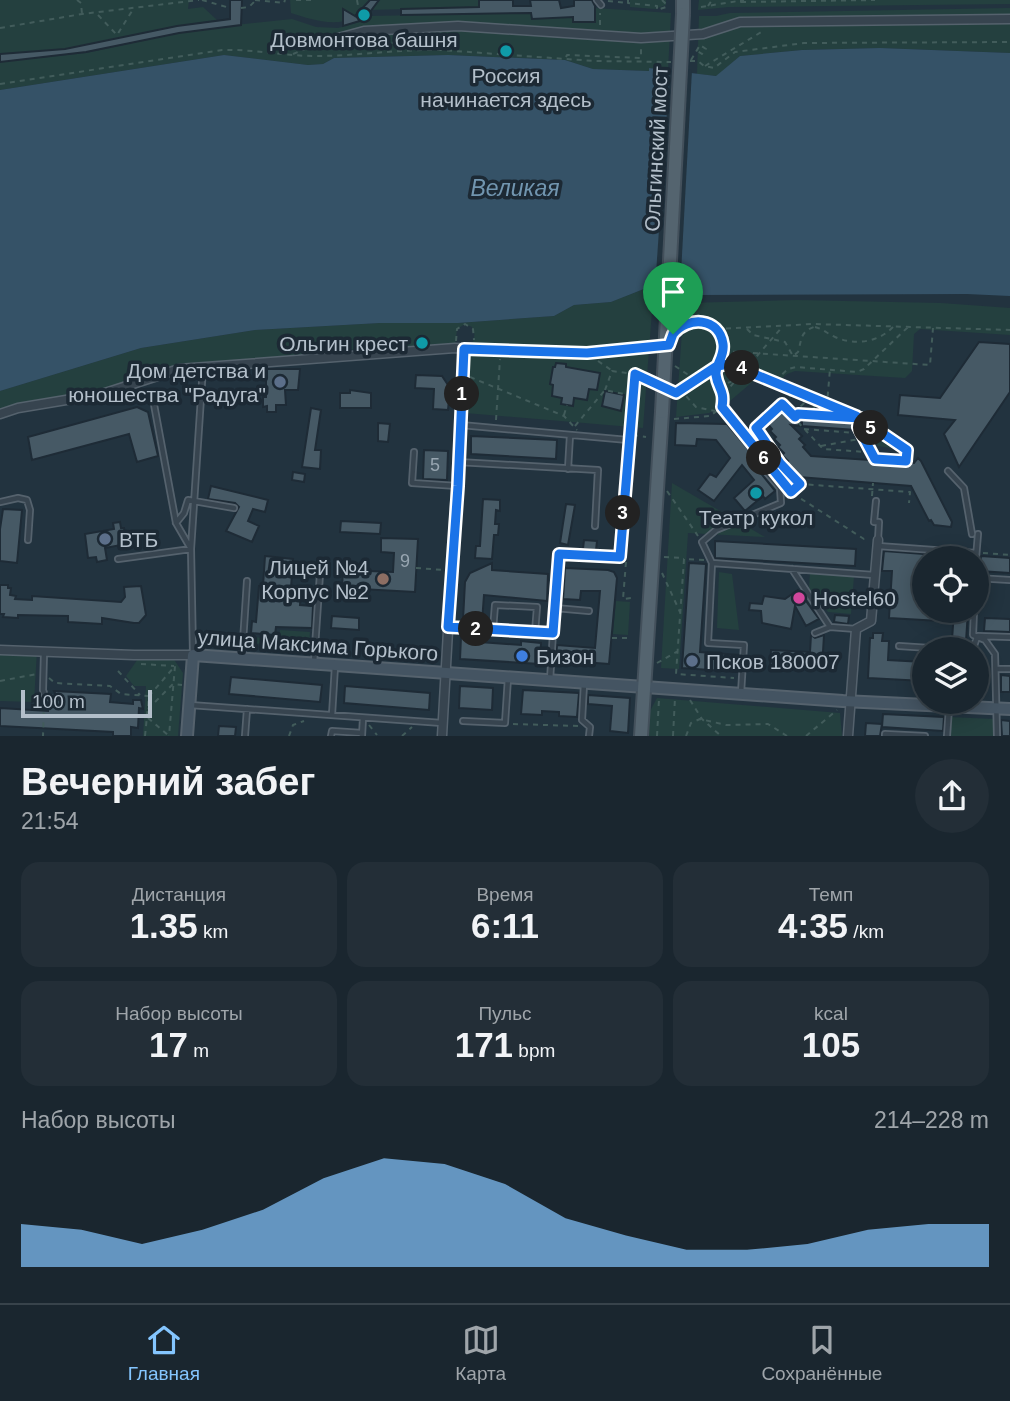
<!DOCTYPE html>
<html lang="ru">
<meta charset="utf-8">
<style>
body{margin:0;font-family:Arial,sans-serif;background:#232e37;color:#f1f3f6;height:100vh;display:flex;flex-direction:column;font-size:26px;white-space:nowrap}
*{box-sizing:border-box;margin:0}
p{font-size:23px;color:#9fa5aa}
.icon{flex:none;width:38px;height:38px;fill:none;stroke:currentColor;stroke-width:2;stroke-linecap:round;stroke-linejoin:round}
.map{position:relative;height:736px;overflow:hidden}
.sheet{display:flex;flex-direction:column;background:#1a262f;flex:1}
.sheet>*{flex:none}
.tools{position:absolute;left:912px;top:546px;display:grid;gap:14px}
.tools a{display:grid;place-items:center;width:77px;height:77px;border-radius:50%;background:#1a262f;box-shadow:0 4px 18px #0003,0 0 0 2px #38434b;font-size:35px}
.scale{position:absolute;left:21px;bottom:18px;width:131px;box-sizing:border-box;padding-left:7px;border:4px solid #b3bfca;border-top:0;font-size:19px;line-height:24px;white-space:nowrap;color:#b3bfca;-webkit-text-stroke:5px #1c2934;paint-order:stroke}
.pin{position:absolute;display:grid;place-items:center;width:60px;height:60px;color:#fff;margin:-72px -30px;border-radius:50% 50% 50% 0;rotate:-45deg;box-shadow:0 0 7px #0007}
.pin .icon{rotate:45deg}
.km{position:absolute;width:35px;height:35px;margin:-18px;border-radius:50%;background:#222;color:#fff;font-size:19px;line-height:35px;text-align:center}
.round{display:grid;place-items:center;flex:none;width:74px;height:74px;border-radius:37px;background:#232e37}
.headline{display:flex;align-items:center;justify-content:space-between;height:119px;padding:0 21px}
h1{font-size:38px;font-weight:700;line-height:52px}
.metrics{display:grid;grid-template-columns:repeat(3,1fr);gap:10px;height:119px;padding:7px 21px}
.metrics div{display:grid;align-content:center;border-radius:18px;background:#232e37;text-align:center}
.metrics b{font-size:35px;font-weight:700}
.metrics small{font-size:19px;font-weight:400}
.metrics p{font-size:19px}
.chart{height:196px;padding:14px 21px}
.chart p{display:flex;justify-content:space-between}
.chart svg{width:100%;height:126px;margin-top:7px;fill:#84c5fe;opacity:.7}
.tabs{display:flex;justify-content:space-around;align-items:center;height:98px;border-top:2px solid #38434b;background:#1a262f;font-size:19px;color:#9fa5aa}
.tabs a{display:grid;justify-items:center;gap:4px}
.tabs .on{color:#84c5fe}
.map>svg:first-child{display:block}
.green{fill:#24403f}
.water{fill:#355267}
.pier{fill:#22333f}
.building{fill:#465965;stroke:#1e2b36;stroke-width:2}
.lines{fill:none;stroke-linecap:round;stroke-linejoin:round}
.lane-casing{stroke:#55626d;stroke-width:8}
.street-casing{stroke:#55626d;stroke-width:11}
.secondary-casing{stroke:#55626d;stroke-width:14}
.primary-casing{stroke:#43505b;stroke-width:16}
.path{stroke:#425c5b;stroke-width:2;stroke-dasharray:5 5;stroke-linecap:butt}
.lane{stroke:#37444f;stroke-width:4.5}
.street{stroke:#37444f;stroke-width:8}
.secondary{stroke:#445462;stroke-width:10}
.primary{stroke:#54646f;stroke-width:12}
.primary-bridge-casing{stroke:#43505b;stroke-width:16;stroke-linecap:butt}
.primary-bridge{stroke:#54646f;stroke-width:12}
.route-casing{stroke:#fff;stroke-width:14}
.route{stroke:#1a73e8;stroke-width:9}
.culture-dot{fill:#0f9aa8;stroke:#1c2934;stroke-width:2.5}
.service-dot{fill:#5c6f8a;stroke:#1c2934;stroke-width:2.5}
.education-dot{fill:#8d6e63;stroke:#1c2934;stroke-width:2.5}
.hotel-dot{fill:#d1479c;stroke:#1c2934;stroke-width:2.5}
.shop-dot{fill:#3f7fe0;stroke:#1c2934;stroke-width:2.5}
.labels{text-anchor:middle;dominant-baseline:central;stroke-width:7;stroke-linejoin:round;paint-order:stroke}
.number-label{font-size:18px;fill:#98a6b1}
.poi-label{font-size:21px;fill:#b3bfca;stroke:#1c2934;text-anchor:start}
.street-label{font-size:21px;fill:#b3bfca;stroke:#1c2934}
.water-label{font-size:23px;font-style:italic;fill:#7195af;stroke:#1c2934}
</style>
<div class="map">
<svg width="1010" height="736" viewBox="0 0 1010 736">
<rect width="100%" height="100%" fill="#22333f"/>
<path class="green" d="M0,0H189L188,9L203,7L217,20L177,26L65,49L0,54Z
M290,0H370C365,5 359,14 355,17C335,28 310,19 291,13Z
M379,0H479V7L369,10Z
M630,0H666V5L655,9L630,7Z
M699,0H1010V4L729,7L698,10Z
M595,8L671,13L668,70L650,68L649,71L593,69L565,60L448,55L334,58L323,64L308,65L224,55L0,90V62L86,53L179,33L226,26L292,19L316,27L338,28L367,20L369,16L531,13L532,19L573,17L574,22H594Z
M1010,8V53L880,48L802,50L740,56L717,76L697,74L699,16H716L730,13Z
M654,285L643,428L465,413L469,351C473,343 477,335 472,327L465,324L457,329L455,346L341,350L248,361L178,365L144,376L139,380L102,390L60,399H39L0,410V391L141,348L255,330L380,323H458L554,316L574,305L611,302Z
M797,300L941,303L1010,308V335L920,329L914,334L912,371L905,378L795,371L787,374L775,385L757,378L730,401L709,413L676,417L684,303Z
M874,428L905,440V443L896,449L878,446L869,433Z
M672,483L765,537L688,533L679,669L661,668Z
M719,572L732,574L739,630L717,628Z
M810,572L854,576L851,614L828,612L809,588Z
M616,601L630,602L628,635L613,634Z
M280,630L310,632L309,647L249,643L250,637L279,639Z
M0,648L37,650L34,702L0,701Z
M140,656L173,658L183,673L178,736H143L146,686H134L126,676Z
M657,698L840,713L842,736H648L649,713Z
M949,717L994,719L993,736H948Z"/>
<path class="water" d="M880,48L1010,53V296L967,294L693,295L688,289L654,285L611,302L574,305L554,316L458,323H380L255,330L141,348L0,391V90L224,55L308,65L323,64L334,58L448,55L565,60L593,69L649,71V68L716,76L740,56L802,50Z"/>
<path class="pier" d="M670,66L692,70L680,292L655,289Z"/>
<path class="building" d="M230,0H242L241,25L179,33L86,52L0,62V54L65,49L177,26L230,19Z
M370,0H379L367,16H355L363,20L343,26V9L355,16Z
M479,0H513V6H531L530,0H559L561,8L574,6V0H592L595,6V22H573V17L532,19L531,13L401,15V9L479,7Z
M979,342L1010,344V392L959,467L944,434L955,420L898,415L900,395L940,398Z
M556,363L566,364V367L600,373L597,390L589,389L587,400L574,398L573,406L561,404L562,398L552,396L553,385L550,384L553,367H555Z
M263,369H300L298,390H285L286,405H276V412H267V406L263,407V397H266V378H263Z
M416,375L442,376L450,388L448,410L433,409L434,389L415,388Z
M350,390L371,393V408H340V393H350Z
M605,391L624,395L621,411L602,406Z
M137,407L148,412L158,456L137,462L129,434L32,460L28,437Z
M783,407L801,426L791,425L802,436L799,439L805,445L803,447L811,456L914,463L918,458L921,461L952,522L951,527L934,525L931,520L929,521L911,486L799,477L797,479L790,472L792,470L786,463L788,461L782,455L784,453L778,447L780,445L774,439L776,437L770,431L772,429L766,422Z
M311,408L321,410L315,450H321L320,469L302,467Z
M802,416L856,420V430L802,426Z
M378,423L390,424L388,442L378,441Z
M676,423L727,424L761,464L759,471L775,491L765,499L763,496L745,511L734,498L754,480L742,465L714,501L698,490L710,474L716,477L730,458L716,440L697,439L696,446L675,445Z
M471,436L557,440L556,459L471,454Z
M424,450L448,451L447,480L423,479Z
M293,472L305,474L304,482L292,480Z
M211,486L268,500L265,512L253,509L248,521L259,526L252,542L226,531L239,507L235,503L208,499Z
M483,499L500,500V511L496,510L495,524H499L498,535H494L492,559L475,558L476,546H480Z
M566,504L575,505L568,545L560,543Z
M3,509L22,510L17,563L0,561V529Z
M341,521L381,523L380,534L340,532Z
M120,522L121,528H124L126,544L105,548L107,560L97,562L96,557L88,558L85,534L114,529L113,523Z
M381,538L418,539L415,592L342,588L343,570L393,572L394,553L381,552Z
M584,540L597,541L596,550L583,549Z
M715,541L856,549L855,566L715,558Z
M884,551L924,554V611H941L940,621L889,618L892,571H882Z
M265,556L293,559L291,588L301,589L300,605L313,606L312,628L276,627L275,635L251,633L252,621L256,622L259,586H263Z
M981,556L1010,558V573L979,571Z
M492,563V570L548,574L547,601L484,595L482,622L463,620L465,582L470,573Z
M689,563L706,564L700,652L739,655L737,672L682,668Z
M565,568L608,570L614,572L617,578L609,664L556,660L557,645L595,648L600,591H581L580,600L563,599Z
M0,585H8V588H11L10,595L16,596L15,599L32,600V596L121,602L125,597L124,587L141,586L146,615L139,623H134L102,618V624L68,622V616L18,615V618L3,617L4,614H0Z
M798,590L819,619L806,626L795,606L791,629L762,623L761,611L749,610L750,603L762,604L764,596L785,599Z
M954,611H968L966,641L952,640Z
M835,615L849,616L848,624L834,622Z
M332,616L359,618V630L331,628Z
M985,618L1010,619V632L984,631Z
M207,631L222,633L221,642L206,641Z
M873,633H883L882,641H889L888,660L924,662V681L868,678L870,638H873Z
M811,635L815,638L824,635L822,669L770,666L771,650L810,652Z
M461,637L480,639V642L521,645V641L541,643L540,664L460,659Z
M1001,675L1010,676V692H1001Z
M231,677L322,685L320,702L229,694Z
M345,686L430,693L429,710L344,703Z
M460,686L493,688L492,710L459,708Z
M523,690L579,693L577,717L559,716V712L542,711V715L521,714Z
M54,691L111,694L110,702L133,704V700H141L143,709L139,708L138,728L131,727V736H113V732L0,726V708L48,711V707H53L58,700Z
M588,695L630,698L628,733L610,731L612,706L588,704Z
M883,714L944,717L943,731L882,727Z
M1001,720L1010,721V736H1002Z
M866,723L882,724L880,736H865Z
M219,726L236,727L235,736H218Z"/>
<g class="lines">
<g class="lane-casing">
<path id="lane" d="M597,0L601,5
M153,399L176,523L191,549L193,654
M461,425L628,440L620,557L559,554
M414,452L412,483L457,486
M458,462L598,470L595,526
M568,469L570,435
M948,471L964,488L972,534
M876,501L874,522H879L878,540
M0,502L18,498L27,500L30,510L28,540
M176,523L184,513L188,500L234,508
M878,546L976,553
M976,558L978,534
M118,559L191,549L203,367
M712,563L702,542L716,530L781,503L780,488L763,468
M792,569L830,627L856,629
M297,573L320,574L314,662
M976,578L1010,580
M555,608L589,611
M974,611L973,635L985,640L995,654L997,736
M449,627L553,633L550,680
M493,630L495,605L537,607L535,632
M553,633L556,587
M815,633L830,627
M978,636L1010,637
M899,646L945,649
M973,649L977,637
M44,653L43,690L45,696L53,699
M242,657L247,581
M997,669H1010
M584,684L582,720L590,727L589,736
M741,693L744,645L708,643L712,563L874,575
M190,705L442,723
M332,715L335,666
M463,721L505,723L508,678
M245,736L247,709
M331,736L332,731L362,733
M362,736L363,718
M885,736V734L925,736
M947,736L949,708"/>
</g>
<g class="street-casing">
<path id="street" d="M327,41L364,31L458,26L641,38L703,34L740,22L1010,19
M0,414L18,408L102,394L179,369L455,348L587,353L669,345
M0,650L134,655H193
M442,736L464,350
M848,736L856,629L871,621L878,540"/>
</g>
<g class="secondary-casing">
<path id="secondary" d="M187,736L193,655L843,701L1010,709"/>
</g>
<g class="primary-casing">
<path id="primary" d="M683,14V0
M641,736L662,412"/>
</g>
<path class="path" d="M77,0L81,3L82,14
M202,0L230,8
M255,0L284,3L285,0
M296,0H315
M357,0L359,11
M628,0V3L657,6V10L669,6
M662,0L668,6
M741,0V2L746,0
M608,1L627,3
M741,2L875,0
M708,6L712,0
M701,7L744,0
M241,8L249,7L255,1
M98,15L117,35L132,11
M600,25V13
M0,28L82,14L199,0
M385,37L386,41L411,48
M293,54L320,43
M566,57L567,55L641,58V46
M691,60L700,45L706,49L702,54L696,50
M690,61H698L704,66L714,68L735,52L804,43L1010,42
M705,66L763,31
M0,84L222,50C253,49 284,56 315,56C357,56 399,49 441,50L594,61L671,62
M815,327C823,329 828,334 835,337C855,346 879,342 893,327
M716,329L813,324L1010,330
M747,329L753,335L785,342L793,356L798,352C802,339 800,332 814,327
M456,341L457,329L465,324L473,329L474,340
M723,351L930,365L933,328
M598,361L611,370
M716 373a10 10 0 1 1 20 0a10 10 0 1 1-20 0Z
M730,364L856,416L874,430L907,450L906,461L875,459
M675,366L687,374L699,376
M470,377L564,416L577,430
M719,381L724,394L723,406
M775,381L788,369L796,367L857,372L864,369L908,327
M605,390L612,371L634,374L653,382
M676,393C683,387 691,380 698,376C706,373 712,372 717,366C739,339 703,307 676,329
M677,393L686,396L696,407L715,411
M724,394L783,326
M782,404L795,417L798,414L858,418
M793,413L810,398
M564,415L567,405
M806,415L819,402
M821,415L827,404L830,369
M796,416L799,418L796,420L823,449L866,452
M674,419L710,416L722,407L767,462
M496,420L500,359
M861,422L858,427L875,461
M575,426L605,390L624,394
M756,428L780,463L800,484L910,492L909,503
M804,429L855,433
M753,431L795,391
M629,432L634,375
M856,434L865,450
M633,435L646,437
M747,435L752,430
M821,446L859,439
M871,450L883,436
M786,486L792,493L864,539H869
M667,491L698,536
M792,491L800,484
M872,496L873,483
M983,553L1010,555
M664,557L683,558
M704,560L684,559L676,674L734,678
M626,562L623,599L631,598
M416,568L444,570
M662,573L680,612
M556,582L558,560
M612,638H628
M657,663L678,651
M141,664L174,666
M118,671L140,695
M49,678L55,683L110,686L121,694L148,696
M0,681L37,674
M690,700L702,719L721,736
M42,703L44,706L43,736
M148,709L173,684L182,685
M148,718L168,735
M513,724L578,726
M369,725L377,735
M145,736L149,696L175,666L169,736
M289,736L293,725L304,721
M402,736L412,727
M657,736L659,699
M673,736L675,698
M686,736L691,723L700,719L726,725L768,724L787,736
M806,736L837,710"/>
<use href="#lane" class="lane"/>
<use href="#street" class="street"/>
<use href="#secondary" class="secondary"/>
<use href="#primary" class="primary"/>
<g class="primary-bridge-casing">
<path id="primary-bridge" d="M662,412L683,14"/>
</g>
<use href="#primary-bridge" class="primary-bridge"/>
</g>
<g class="lines">
<g class="route-casing">
<path id="route" d="M673,334L669,345L587,353L464,349L458,486L448,627L553,633L559,554L620,557L635,374L676,393L717,366L730,364L856,416L863,421L858,427L875,459L906,461L907,450L860,418L798,414L795,417L782,404L756,428L780,463L800,484L791,492L722,407C725,390 718,389 716,375C715,364 725,357 723,344C719,317 688,316 673,334"/>
</g>
<use href="#route" class="route"/>
</g>
<g class="culture-dot">
<circle cx="364" cy="15" r="7"/>
<circle cx="506" cy="51" r="7"/>
<circle cx="422" cy="343" r="7"/>
<circle cx="756" cy="493" r="7"/>
</g>
<g class="service-dot">
<circle cx="280" cy="382" r="7"/>
<circle cx="105" cy="539" r="7"/>
<circle cx="692" cy="661" r="7"/>
</g>
<circle class="education-dot" cx="383" cy="579" r="7"/>
<circle class="hotel-dot" cx="799" cy="598" r="7"/>
<circle class="shop-dot" cx="522" cy="656" r="7"/>
<g class="labels">
<g class="number-label">
<text x="435" y="465">5</text>
<text x="405" y="561">9</text>
</g>
<g class="poi-label">
<text x="364" y="39" text-anchor="middle">Довмонтова башня</text>
<text x="506" y="75" text-anchor="middle">Россия<tspan x="506" dy="24">начинается здесь</tspan></text>
<text x="408" y="343" text-anchor="end">Ольгин крест</text>
<text x="266" y="370" text-anchor="end">Дом детства и<tspan x="266" dy="24">юношества "Радуга"</tspan></text>
<text x="756" y="517" text-anchor="middle">Театр кукол</text>
<text x="119" y="539">ВТБ</text>
<text x="369" y="567" text-anchor="end">Лицей №4<tspan x="369" dy="24">Корпус №2</tspan></text>
<text x="813" y="598">Hostel60</text>
<text x="536" y="656">Бизон</text>
<text x="706" y="661">Псков 180007</text>
</g>
<g class="street-label">
<text transform="translate(656 149) rotate(-87)">Ольгинский мост</text>
<text transform="translate(318 645) rotate(4)">улица Максима Горького</text>
</g>
<g class="water-label">
<text x="515" y="188">Великая</text>
</g>
</g>
</svg>
<div class="tools">
<a><svg class="icon" aria-label="locate" viewBox="0 0 24 24"><circle cx="12" cy="12" r="6"/><path d="M12 2v4M12 18v4M2 12h4M18 12h4"/></svg></a>
<a><svg class="icon" aria-label="layers" viewBox="0 0 24 24"><path d="M12 4l9 5-9 5-9-5zM3 14l9 5 9-5"/></svg></a>
</div>
<div class="scale">100 m</div>
<div class="pin" style="left:673px;top:334px;background:#1e9e55"><svg class="icon" aria-label="arrive" viewBox="0 0 24 24"><path d="M6 21V4h12l-3 4 3 4H6"/></svg></div>
<b class="km" style="left:462px;top:394px">1</b>
<b class="km" style="left:476px;top:629px">2</b>
<b class="km" style="left:623px;top:513px">3</b>
<b class="km" style="left:742px;top:368px">4</b>
<b class="km" style="left:871px;top:428px">5</b>
<b class="km" style="left:764px;top:458px">6</b>
</div>
<section class="sheet">
<div class="headline"><div><h1>Вечерний забег</h1><p>21:54</p></div><a class="round"><svg class="icon" aria-label="share" viewBox="0 0 24 24"><path d="M12 15V3M7 8l5-5 5 5M5 13v7h14v-7"/></svg></a></div>
<div class="metrics">
<div><p>Дистанция</p><b>1.35<small> km</small></b></div>
<div><p>Время</p><b>6:11</b></div>
<div><p>Темп</p><b>4:35<small> /km</small></b></div>
</div>
<div class="metrics">
<div><p>Набор высоты</p><b>17<small> m</small></b></div>
<div><p>Пульс</p><b>171<small> bpm</small></b></div>
<div><p>kcal</p><b>105</b></div>
</div>
<div class="chart"><p><span>Набор высоты</span>214–228 m</p>
<svg viewBox="0 0 160 44" preserveAspectRatio="none"><path d="M0 44V29L10 31L20 36L30 31L40 24L50 13L60 6L70 8L80 15L90 27L100 33L110 38L120 38L130 36L140 31L150 29L160 29V44z"/></svg>
</div>
</section>
<nav class="tabs">
<a class="on"><svg class="icon" aria-label="home" viewBox="0 0 24 24"><path d="M3 11l9-7 9 7M6 9v11h12V9"/></svg>Главная</a>
<a><svg class="icon" aria-label="map" viewBox="0 0 24 24"><path d="M3 6l6-2 6 2 6-2v14l-6 2-6-2-6 2zM9 4v14M15 6v14"/></svg>Карта</a>
<a><svg class="icon" aria-label="saved" viewBox="0 0 24 24"><path d="M7 4h10v16l-5-4-5 4z"/></svg>Сохранённые</a>
</nav>
